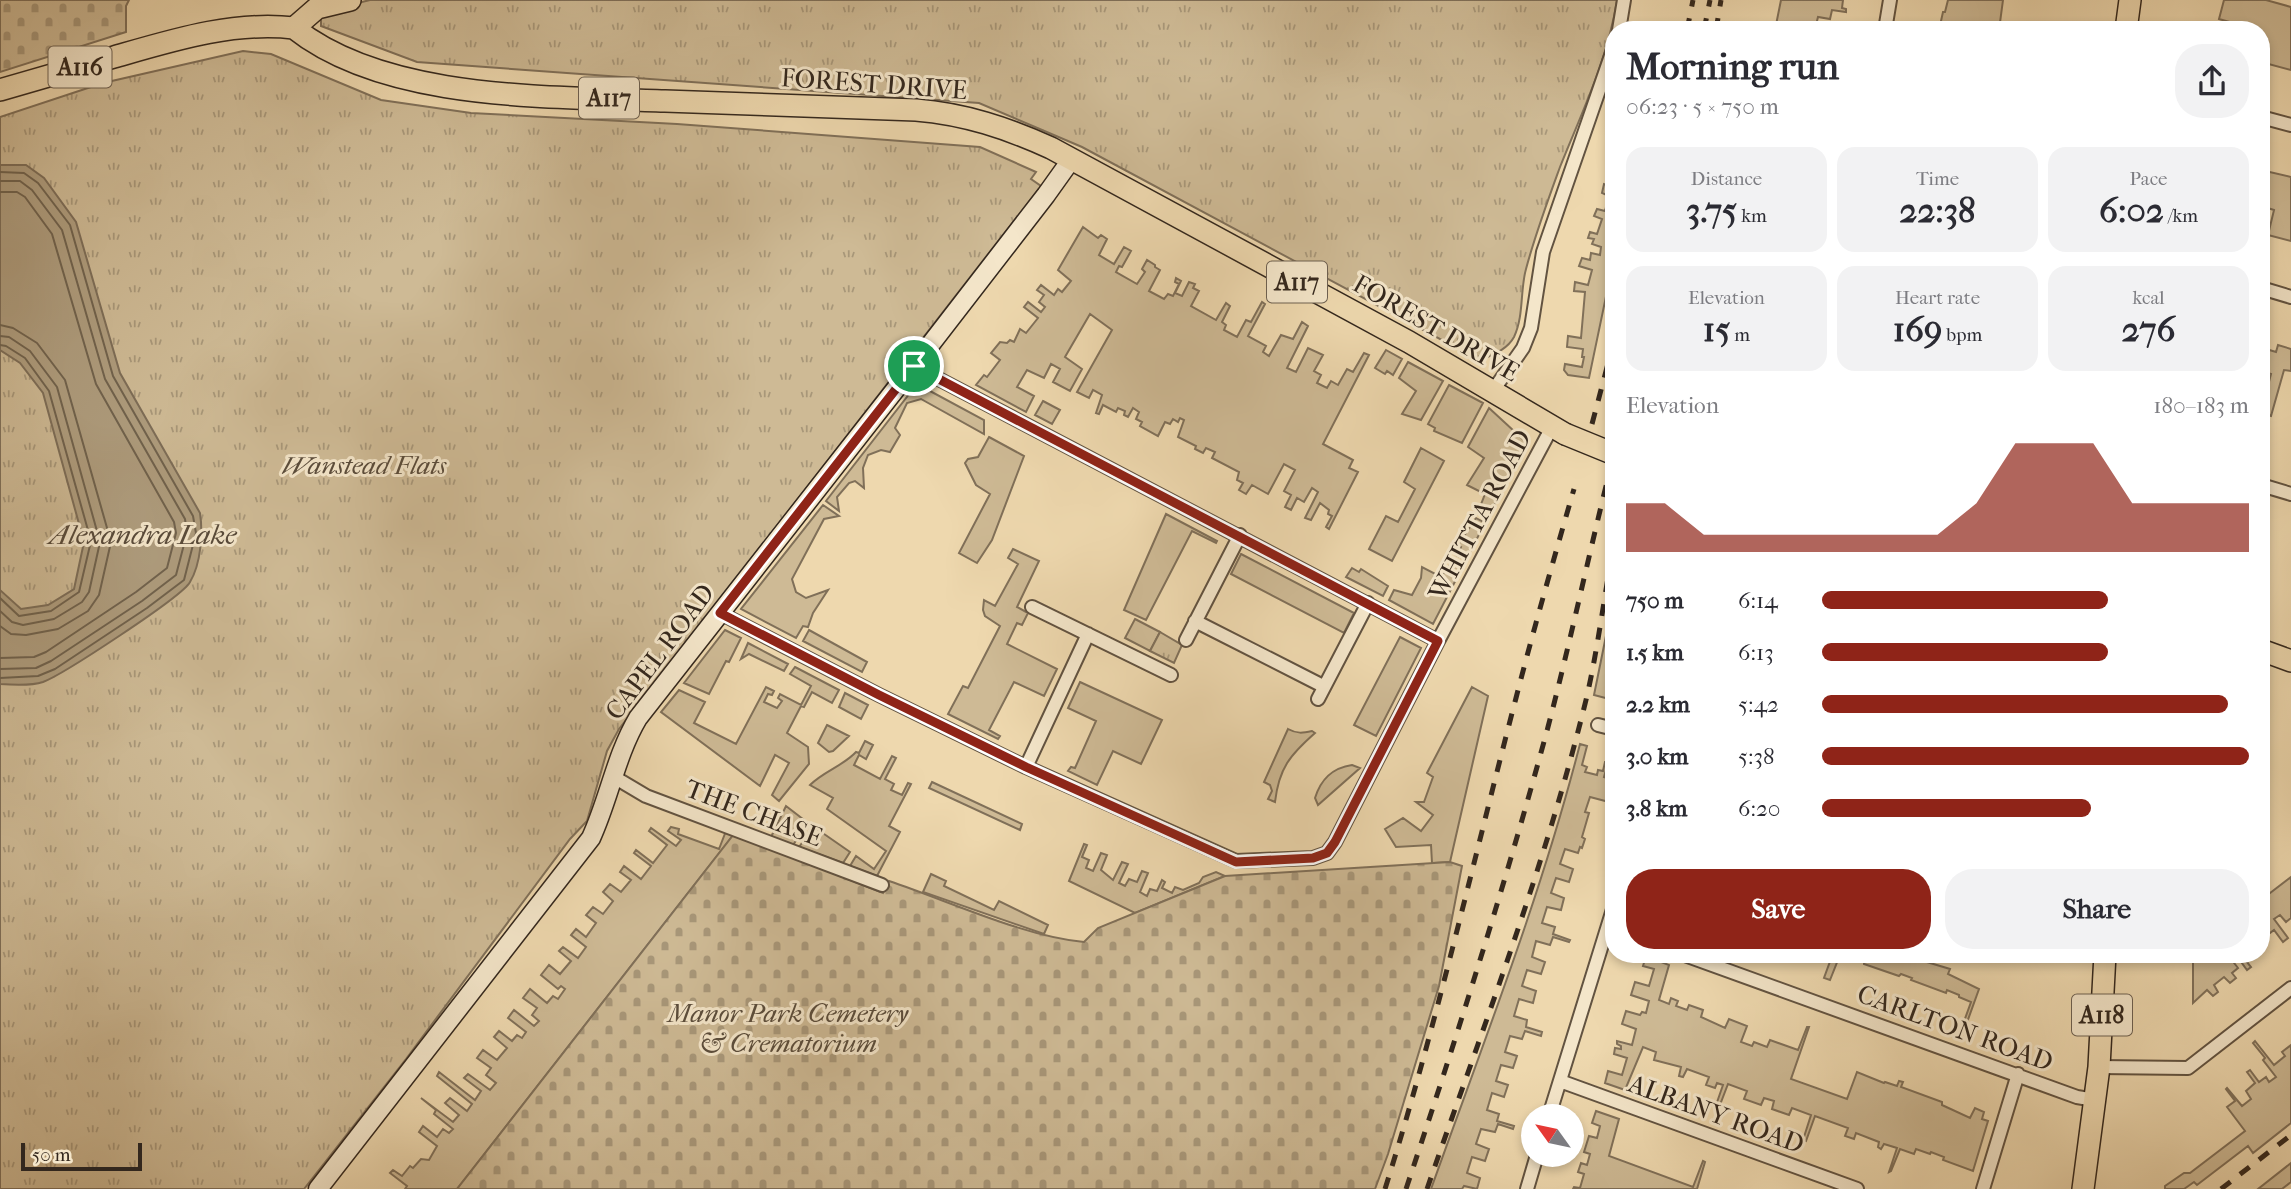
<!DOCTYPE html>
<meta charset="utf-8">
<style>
body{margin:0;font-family:"IM FELL French Canon",serif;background:#f2f2f3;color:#2b2b33;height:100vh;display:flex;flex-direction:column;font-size:26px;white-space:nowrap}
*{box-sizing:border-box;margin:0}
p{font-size:23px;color:#7c7c81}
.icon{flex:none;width:38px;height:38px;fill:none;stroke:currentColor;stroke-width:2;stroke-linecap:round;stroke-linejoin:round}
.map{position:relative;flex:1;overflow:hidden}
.details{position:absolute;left:1605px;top:21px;width:665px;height:942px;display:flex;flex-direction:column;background:#fff;border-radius:28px;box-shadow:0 4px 10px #0003}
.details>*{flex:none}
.needle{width:46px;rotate:303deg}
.controls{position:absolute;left:1521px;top:1104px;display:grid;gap:14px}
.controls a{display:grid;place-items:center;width:63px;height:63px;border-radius:50%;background:#fff;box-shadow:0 4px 10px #0003;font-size:35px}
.scale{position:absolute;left:21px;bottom:18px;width:121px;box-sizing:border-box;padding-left:7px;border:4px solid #33271d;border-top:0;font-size:19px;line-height:24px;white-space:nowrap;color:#33271d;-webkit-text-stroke:5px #f4e6ca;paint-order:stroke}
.pin{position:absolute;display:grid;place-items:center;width:60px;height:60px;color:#fff;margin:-30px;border:4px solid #fff;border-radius:50%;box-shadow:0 2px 7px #0007}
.round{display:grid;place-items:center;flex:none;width:74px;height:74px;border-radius:28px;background:#f2f2f3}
.head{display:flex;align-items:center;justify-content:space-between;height:119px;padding:0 21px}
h1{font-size:38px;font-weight:800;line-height:52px}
.stats{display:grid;grid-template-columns:repeat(3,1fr);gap:10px;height:119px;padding:7px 21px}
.stats div{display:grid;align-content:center;border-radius:18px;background:#f2f2f3;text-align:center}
.stats b{font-size:35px;font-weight:800}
.stats small{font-size:19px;font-weight:400}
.stats p{font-size:19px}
.chart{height:196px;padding:14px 21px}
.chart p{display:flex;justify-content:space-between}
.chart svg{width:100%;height:126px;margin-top:7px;fill:#8f2418;opacity:.7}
.cta{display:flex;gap:14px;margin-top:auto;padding:14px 21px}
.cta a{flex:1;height:80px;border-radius:28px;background:#8f2418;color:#fff;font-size:28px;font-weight:800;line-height:80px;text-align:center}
.cta a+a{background:#f2f2f3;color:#2b2b33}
ul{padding:0 21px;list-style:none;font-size:23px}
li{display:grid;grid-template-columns:112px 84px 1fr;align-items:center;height:52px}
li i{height:18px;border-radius:9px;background:#8f2418}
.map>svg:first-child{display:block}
.green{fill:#ceba95;stroke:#807059;stroke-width:2}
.cemetery{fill:url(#cemetery-stones);stroke:#807059;stroke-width:2}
.park{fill:url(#park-tufts);stroke:#807059;stroke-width:2}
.water{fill:#ae9c7d;stroke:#7d6d57;stroke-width:2}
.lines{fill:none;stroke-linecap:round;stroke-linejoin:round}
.shore{stroke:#70624d;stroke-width:2}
.street-casing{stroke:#625341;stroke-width:16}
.secondary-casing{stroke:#33271d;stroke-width:21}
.primary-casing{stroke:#33271d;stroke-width:24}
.street{stroke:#f4e6ca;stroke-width:12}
.secondary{stroke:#f4e6ca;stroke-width:18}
.primary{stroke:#eed8ae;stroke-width:21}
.rail{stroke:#33271d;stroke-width:5;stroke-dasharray:12 12;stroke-linecap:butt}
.primary-bridge-casing{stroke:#33271d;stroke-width:24;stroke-linecap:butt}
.primary-bridge{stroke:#eed8ae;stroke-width:21}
.route-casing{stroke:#fff;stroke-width:14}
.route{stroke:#8f2418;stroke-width:9}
.labels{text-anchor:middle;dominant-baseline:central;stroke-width:6;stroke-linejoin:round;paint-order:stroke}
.shield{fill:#f4e6ca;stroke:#6d6051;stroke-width:2}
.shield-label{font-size:24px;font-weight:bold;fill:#33271d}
.street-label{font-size:26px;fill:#33271d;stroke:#f4e6ca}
.park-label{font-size:26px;font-style:italic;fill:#5a4c3b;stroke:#f4e6ca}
.water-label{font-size:28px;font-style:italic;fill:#584a3a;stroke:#f4e6ca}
</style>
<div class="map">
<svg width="2291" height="1189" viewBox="0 0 2291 1189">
<defs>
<pattern id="cemetery-stones" width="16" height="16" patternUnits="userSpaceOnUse" patternTransform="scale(1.75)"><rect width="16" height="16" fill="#ceba95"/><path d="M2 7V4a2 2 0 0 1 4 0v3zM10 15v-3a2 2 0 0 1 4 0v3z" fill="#a89779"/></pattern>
<pattern id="park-tufts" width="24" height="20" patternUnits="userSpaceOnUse" patternTransform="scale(1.75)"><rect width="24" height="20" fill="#ceba95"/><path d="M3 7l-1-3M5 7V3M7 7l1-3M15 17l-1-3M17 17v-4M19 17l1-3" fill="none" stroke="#a89779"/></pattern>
</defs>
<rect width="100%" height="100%" fill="#eed8ae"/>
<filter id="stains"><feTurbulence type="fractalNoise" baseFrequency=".00286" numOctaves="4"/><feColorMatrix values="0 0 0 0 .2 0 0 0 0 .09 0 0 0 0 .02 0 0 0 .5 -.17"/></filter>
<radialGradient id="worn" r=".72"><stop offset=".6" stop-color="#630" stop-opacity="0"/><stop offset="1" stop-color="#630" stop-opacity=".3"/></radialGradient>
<path class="green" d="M1781,0H1843L1842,8L1846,9V12L1832,10L1830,19L1818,17L1816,25L1841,30H1775Z
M1948,0H2003L1999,30H1939L1943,12H1945Z
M2224,0H2266L2291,7V70L2261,62V30H2232L2233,23L2219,19Z
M2261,170L2291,177V241L2268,235L2274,210L2261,206Z
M1613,182V263L1589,378L1568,375L1564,370L1565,364L1582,367L1584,357H1582L1583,349L1567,347L1568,336L1581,338L1585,292L1574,291L1575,282L1588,285L1592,270L1579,266L1582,258L1590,260L1591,253L1600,255L1601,247L1592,244L1594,239L1588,238L1590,232L1597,234L1602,219L1594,216L1597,209L1605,211L1609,196L1602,193L1604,184L1612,187Z
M1083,227L1098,238L1101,235L1107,239L1099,255L1114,264L1124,247L1131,251L1122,267L1119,266L1116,272L1137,284L1145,272L1142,269L1147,260L1155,265V267L1160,270L1149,291L1164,299L1168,294L1173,296L1179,284L1175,282L1176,278L1181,281L1175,293L1182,296L1189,282L1195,284L1193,288L1199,291L1191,306L1216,320L1226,303L1230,306L1222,322L1226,325L1224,330L1237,337L1246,320L1251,322L1262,302L1265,304L1248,336L1266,346L1263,352L1269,356L1281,335L1293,339L1302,322L1308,326L1287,368L1296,372L1308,348L1323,355L1314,371L1321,375L1317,383L1327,388L1331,381L1338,385L1347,369L1353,372L1364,353L1369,355L1323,444L1353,460L1349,468L1358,472L1329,529L1326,527L1332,516L1328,514L1329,510L1320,503L1311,520L1305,518L1318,492L1312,488L1304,502L1297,498L1291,510L1285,507L1291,495L1284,491L1295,470L1284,464L1268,494L1252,485L1246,494L1239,490L1243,483L1237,480L1239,472L1212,458L1215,452L1206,448L1203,453L1195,449L1196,446L1178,437L1184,420L1180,418L1178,422L1173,419L1170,424L1165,422L1158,436L1140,426L1142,422L1136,419L1139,412L1133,408L1128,417L1124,415L1125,411L1118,408L1116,412L1103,405L1099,414L1096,413L1102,395L1093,390L1089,398L1077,392L1112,330L1090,314L1065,357L1082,369L1070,391L1053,382L1060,369L1051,364L1044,378L1027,370L1017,387L1034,396L1026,412L976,385L984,375L987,377L1000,360L991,353L1000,342L1007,343L1010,340L1014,342L1020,329L1026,333L1038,318L1024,307L1028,302L1041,312L1045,307L1039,302L1044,295L1037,290L1041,285L1054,295L1058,289L1062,292L1071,281L1058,270Z
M2261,341L2267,342L2266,349L2276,352L2278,345L2291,349V371L2284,370L2271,416L2261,413L2271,374L2261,371Z
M1386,350L1402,359L1393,375L1387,371L1385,374L1375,368Z
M1408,362L1443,381L1421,420L1402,414L1416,391L1399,378Z
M917,384L984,420V434L921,399L907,403L895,428L900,435L890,452L881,450L868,455L863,468L864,488L855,481L849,483L837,497L839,511L826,501Z
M1449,385L1483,403L1462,443L1434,431L1435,428L1428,424Z
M1043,401L1060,410L1052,424L1035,415Z
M1489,408L1527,443L1488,517L1478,512L1485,494L1467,485L1484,458L1468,447Z
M989,437L1024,456L992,540L977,563L959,553L990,494L976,485L965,463L968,459L978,457Z
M1421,448L1444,461L1392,561L1369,549L1386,516L1398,522L1415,489L1404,482Z
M823,505L839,516L824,519L792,579L796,592L806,598L828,590L813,613L808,627L803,626L796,638L741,609Z
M1166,514L1217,541L1216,543L1192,531L1146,620L1124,610Z
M1476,518L1485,523L1466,560L1456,555L1461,547L1458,545Z
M1013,549L1039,561L1017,607L1028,613L1022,625L1017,623L1007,644L1057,669L1044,696L1014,682L989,730L1000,736L998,739L948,714L963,686L968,688L1000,626L985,616L983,610L984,600L995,606L1018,564L1008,558Z
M1241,554L1354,613L1344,633L1231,574Z
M1452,562L1462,568L1433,624L1389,600L1394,590L1412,595L1421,578L1422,567L1441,577Z
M1352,568L1359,572L1361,569L1388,586L1383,596L1346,577Z
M1135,619L1160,632L1150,651L1125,638Z
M1608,626L1613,627V649L1611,660L1613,661V700L1594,695Z
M725,630L741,638L729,662L726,661L709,694L684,683Z
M809,630L867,662L862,672L803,641Z
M1400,637L1421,648L1376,736L1354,725Z
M748,643L788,664L784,671L749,654L741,659Z
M795,667L839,690L832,703L812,692L804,707L801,706L787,733L808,747L809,764L779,801L772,795L789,763L775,755L760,786L661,712L679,690L705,702L694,723L736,744L766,687L774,691L772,695L768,694L764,702L777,708L782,701L778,698L780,694L801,705L811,686L790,674Z
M1080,682L1162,720L1141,764L1113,751L1097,785L1068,771L1071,767L1075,768L1096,721L1068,708Z
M1472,687L1488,696L1450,862L1432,863L1431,845L1396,847L1385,829L1403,818L1421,831L1433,815L1416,802H1424L1433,777L1427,773Z
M845,693L868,705L861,719L839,707Z
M827,725L849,736L833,751L829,752L818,743Z
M1288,729C1297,734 1303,733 1312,731L1315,733C1290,755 1279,768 1275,802L1268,799L1272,791L1270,785L1264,782Z
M865,741L873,745L866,759L859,755L854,765L880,779L892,756L896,758L885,779L894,784L891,790L902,795L908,783L911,784L889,826L900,832L877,876L850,866L856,856L874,869L886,851L827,809L833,798L810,785C824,771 843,766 856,752L859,753Z
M1580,744L1587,746L1582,765L1587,767L1585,772L1597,775L1598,770L1603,771L1605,762H1608L1604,777L1613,780V795H1611L1609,802L1590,797L1585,812L1589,813L1582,837L1585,839L1582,848L1580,847L1578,853L1565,849L1560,864L1573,869L1569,882L1556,878L1551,893L1564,898L1561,910L1547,907L1542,923L1555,927L1553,934L1570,940L1569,942L1553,937L1550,945L1536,941L1532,957L1545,962L1541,974L1527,970L1522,986L1536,991L1533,1003L1519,999L1514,1016L1527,1020L1526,1027L1542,1032L1541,1036L1525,1031L1522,1039L1510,1036L1505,1052L1517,1056L1513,1068L1501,1065L1496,1081L1508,1085L1504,1097L1492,1093L1487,1110L1499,1114L1497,1121L1514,1126L1513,1129L1498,1124L1495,1132L1481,1129L1476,1144L1489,1149L1485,1161L1472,1157L1467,1173L1480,1178L1477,1189L1464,1186L1462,1189H1431C1484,1041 1541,896 1580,744Z
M1352,765L1360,768L1318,805L1315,798C1321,779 1332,768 1352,765Z
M932,782L1022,824L1020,830L929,788Z
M786,806L808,823L793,845L771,837Z
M671,827L679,829L678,834L719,849L726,831L734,834L457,1189H405L407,1186L390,1173L393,1170L402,1176L410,1166L413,1168L421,1159L429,1160L437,1146L419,1132L423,1126L437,1137L443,1129L449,1133L453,1129L434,1114L436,1110L421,1098L453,1122L459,1115L445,1103L450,1098L467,1111L472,1104L437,1076L439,1072L475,1100L481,1091L464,1078L468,1074L490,1090L496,1083L486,1075L491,1068L477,1058L483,1050L497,1060L507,1048L494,1037L499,1031L512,1041L517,1035L522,1038L526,1032L508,1018L514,1010L534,1026L539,1021L532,1015L537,1008L523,998L530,989L547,1003L553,996L558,999L565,989L561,986L558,989L541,975L549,965L560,974L571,961L559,951L563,947L578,958L586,947L571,935L576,929L586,937L596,923L586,915L593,907L603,914L613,901L603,892L610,884L621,892L631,880L620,872L624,866L641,879L651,866L634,853L636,850L653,863L667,845L649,831L651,828L676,846L681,840L668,831Z
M814,827L850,852L843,863L799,847Z
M1084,844L1087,845L1082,857L1089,860L1086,868L1093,871L1101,853L1107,855L1101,870L1113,880L1122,862L1128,864L1119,883L1125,886L1129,879L1137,882L1142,871L1148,873L1140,892L1147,896L1150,889L1157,891L1162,880L1165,882L1162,888L1172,893L1175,887L1183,890L1199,883L1203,877L1216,872L1225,876L1135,913L1069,881Z
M931,874L946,881L944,886L994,910L999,901L1048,925L1044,934L923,892Z
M2291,877V918L2286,922L2280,915L2274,919L2288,938L2283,942L2274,930L2261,940V900Z
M1828,954H1910V957L1950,969L1948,974L1979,989L1965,1028L1962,1027L1971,1002L1959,997V995L1947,990L1946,993L1911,980L1912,978L1901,974L1899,976L1864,964V961L1840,955L1830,980L1824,978L1832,956Z
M2193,954H2245L2242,956L2251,967L2247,970L2236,955L2231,959L2238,968L2232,973L2236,978L2230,983L2224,977L2214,985L2218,992L2213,996L2207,990L2193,1003Z
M1646,956L1669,965L1659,1000L1669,1004L1671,998L1678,1001L1676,1006L1687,1010L1689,1005L1703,1010L1701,1017L1725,1028L1729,1019L1747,1026L1741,1042L1752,1046L1754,1042L1767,1047L1770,1040L1798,1050L1807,1027H1809L1791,1079L1847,1099L1857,1072L1884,1083L1885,1082L1897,1086L1899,1081L1903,1082L1901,1087L1942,1102V1105L1970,1118L1975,1108L1984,1112L1982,1119L1988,1121L1973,1171L1943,1160L1944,1157L1931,1152L1930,1154L1916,1149L1914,1154L1900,1149L1891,1171L1889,1172L1897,1148L1884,1144L1881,1149L1878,1147L1879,1142L1856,1133L1854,1139L1845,1136L1848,1128L1815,1116L1806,1141L1803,1140L1811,1115L1792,1108L1789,1115L1772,1109L1774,1101L1764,1098L1761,1105L1744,1099L1747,1091L1728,1084L1718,1110L1715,1108L1723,1085L1717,1083L1715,1088L1706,1085L1709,1077L1687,1069L1683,1077L1679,1076L1681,1067L1654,1060L1656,1052L1643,1047L1625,1090L1605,1083L1608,1071L1622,1075L1627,1058L1614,1054L1615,1048L1621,1049V1046L1617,1044V1041L1632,1045L1636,1029L1622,1024L1626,1011L1640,1015L1642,1012L1646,1013L1649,1001L1631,995L1635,982L1649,986L1654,969L1643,966Z
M2255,1041L2274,1065L2285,1056L2282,1052L2291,1045V1123L2253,1153L2248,1146L2197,1185L2194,1182L2184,1189H2165V1186L2184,1173H2190L2245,1131L2227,1107L2235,1101L2226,1089L2227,1088L2242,1106L2251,1099L2246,1091L2255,1083L2247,1072L2250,1070L2259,1082L2266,1077L2269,1082L2276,1077L2263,1060L2265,1058L2253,1043Z
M1596,1111L1619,1119L1609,1156L1693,1187L1703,1161L1705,1162L1697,1189H1573L1574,1187L1580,1188L1584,1174L1578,1172L1581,1163L1587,1165L1590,1154L1584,1152L1589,1136L1597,1138L1600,1126L1592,1123Z
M2291,1163V1182L2282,1189H2258Z"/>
<path class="cemetery" d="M0,0H129L126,6V32L0,72Z
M734,834L883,893L889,881C949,901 1022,936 1084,942L1098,928L1225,876L1450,862L1462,866L1439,986L1388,1154L1375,1189H457Z"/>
<path class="park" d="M370,0H1617C1608,59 1582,112 1560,167C1548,200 1535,235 1526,269C1520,290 1524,316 1514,337C1507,350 1492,356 1479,360L1082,147L979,103L417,62L321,26V12Z
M243,51L271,54L381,100L471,113L677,124L980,147L1036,172L1031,179L1041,186L619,729L607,751L587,821L570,839L406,1059L304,1189H0V117L103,83Z
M1160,632L1182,645L1174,663L1150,651Z"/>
<path class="water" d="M0,165H26L44,178L76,222L120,373L200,513C203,533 201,564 190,582C182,597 62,675 43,682C31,686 13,685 0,684V590L21,609L48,605L74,589L84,542L43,393L20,363L0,350Z"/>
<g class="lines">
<path class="shore" d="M0,172L24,173L38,183L70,225L113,376L193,516L196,533L184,580L147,608L55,669L38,676L0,678
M0,181H20L32,190L62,230L105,379L185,519L187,533L176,575L142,601L51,661L36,668L0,669
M0,192H17L25,197L52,234L96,384L174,522L176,533L167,568L136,592L46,652L34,657L0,658
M0,325L13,328L37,343L65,380L111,542L99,595L88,611L58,629L26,635L11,634L0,626
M0,336L9,337L30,351L57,387L100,542L89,592L82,602L54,619L23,625L12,622L0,611
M0,345L6,346L25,358L49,391L91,541L79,592L51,611L19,616L0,598"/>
<g class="street-casing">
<path id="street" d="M1619,30L1624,0
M1885,30L1890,0
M2261,117L2291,125
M2261,288L2291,297
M914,366L1438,641
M1492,392L1523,348L1531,328L1543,252L1614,47
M2261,485L2291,494
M1032,607L1171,675
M720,613L879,695L1026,767L1236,861L1313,858L1327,853L1335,842L1438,641L1552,427
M1195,621L1323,686
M1186,640L1240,535
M1318,699L1368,603
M1598,725L1614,729
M1026,767L1088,634
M614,777L646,796L882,885
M1682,954L2077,1097L2095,1100
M2099,1067L2188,1068L2291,988
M1560,1081L1857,1189
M1549,1116L1614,906
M1527,1189L1537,1155
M1983,1189L2018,1074"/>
</g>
<g class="secondary-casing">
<path id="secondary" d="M318,1189L591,838C609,799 616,755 638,718L920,358L1046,195L1071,160"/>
</g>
<g class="primary-casing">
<path id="primary" d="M294,28C387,102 552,96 665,101C749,104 832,107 916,110C965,114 1007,128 1051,148L1409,342L1565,434
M2126,30L2130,0
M0,90C38,79 76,68 114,57C173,40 233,21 294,28L317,8L350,0
M2261,650L2291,661
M2083,1189L2099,1067L2105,954"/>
</g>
<use href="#street" class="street"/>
<use href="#secondary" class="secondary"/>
<use href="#primary" class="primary"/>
<path class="rail" d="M1687,30L1693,0
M1704,30L1710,0
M1716,30L1721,0
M1592,424L1614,341
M1385,1189C1436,1027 1473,862 1516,698C1534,628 1554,558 1574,489
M1406,1189C1457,1036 1506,882 1548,727C1570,643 1588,558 1609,474
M1427,1189C1483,1027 1545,867 1586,700C1598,649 1604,596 1614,544
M2221,1189L2291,1135"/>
<g class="primary-bridge-casing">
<path id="primary-bridge" d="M1565,434L1614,454"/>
</g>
<use href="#primary-bridge" class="primary-bridge"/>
</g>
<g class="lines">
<g class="route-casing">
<path id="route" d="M914,366L1438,641L1335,842L1327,853L1313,858L1236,862L1026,767L879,695L720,613Z"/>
</g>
<use href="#route" class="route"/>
</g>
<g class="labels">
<g class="shield">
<rect x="48.5" y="46.5" width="63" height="41" rx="5"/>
<rect x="579" y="77.5" width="60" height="41" rx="5"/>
<rect x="1267" y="261.5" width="60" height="41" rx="5"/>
<rect x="2072" y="994.5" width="60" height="41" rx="5"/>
</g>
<g class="shield-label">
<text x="80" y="67">A116</text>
<text x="609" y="98">A117</text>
<text x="1297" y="282">A117</text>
<text x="2102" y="1015">A118</text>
</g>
<g class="street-label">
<text transform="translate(874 84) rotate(4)">FOREST DRIVE</text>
<text transform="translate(1436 328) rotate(30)">FOREST DRIVE</text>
<text transform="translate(1480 515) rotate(-62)">WHITTA ROAD</text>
<text transform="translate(660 652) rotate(-53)">CAPEL ROAD</text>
<text transform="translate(754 813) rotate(21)">THE CHASE</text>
<text transform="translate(1955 1028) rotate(20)">CARLTON ROAD</text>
<text transform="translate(1716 1114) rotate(20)">ALBANY ROAD</text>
</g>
<g class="park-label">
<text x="364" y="465">Wanstead Flats</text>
<text x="788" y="1013">Manor Park Cemetery<tspan x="788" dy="30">&amp; Crematorium</tspan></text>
</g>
<g class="water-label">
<text x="143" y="534">Alexandra Lake</text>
</g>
</g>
<rect width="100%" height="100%" filter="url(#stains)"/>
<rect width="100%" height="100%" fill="url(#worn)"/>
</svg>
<div class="controls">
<a><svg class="needle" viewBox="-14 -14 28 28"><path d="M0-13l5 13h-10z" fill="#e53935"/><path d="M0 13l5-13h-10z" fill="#7c7c81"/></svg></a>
</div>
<div class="scale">50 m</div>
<div class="pin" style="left:914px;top:366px;background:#1e9e55"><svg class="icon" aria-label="arrive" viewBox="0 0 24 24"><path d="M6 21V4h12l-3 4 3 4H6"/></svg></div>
<section class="details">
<div class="head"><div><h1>Morning run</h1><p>06:23 · 5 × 750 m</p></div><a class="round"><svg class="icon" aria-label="share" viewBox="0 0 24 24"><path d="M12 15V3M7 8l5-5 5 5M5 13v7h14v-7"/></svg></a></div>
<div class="stats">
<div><p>Distance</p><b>3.75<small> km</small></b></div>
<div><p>Time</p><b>22:38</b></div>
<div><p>Pace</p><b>6:02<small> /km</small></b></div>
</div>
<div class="stats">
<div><p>Elevation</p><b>15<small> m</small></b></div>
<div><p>Heart rate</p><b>169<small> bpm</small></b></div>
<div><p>kcal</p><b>276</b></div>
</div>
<div class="chart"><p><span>Elevation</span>180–183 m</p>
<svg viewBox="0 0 160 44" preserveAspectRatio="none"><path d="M0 44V27L10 27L20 38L30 38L40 38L50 38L60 38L70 38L80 38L90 27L100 6L110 6L120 6L130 27L140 27L150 27L160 27V44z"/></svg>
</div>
<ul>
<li><b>750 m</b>6:14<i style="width:67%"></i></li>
<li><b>1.5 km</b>6:13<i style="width:67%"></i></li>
<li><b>2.2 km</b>5:42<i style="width:95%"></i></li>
<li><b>3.0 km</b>5:38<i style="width:100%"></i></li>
<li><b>3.8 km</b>6:20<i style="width:63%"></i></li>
</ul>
<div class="cta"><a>Save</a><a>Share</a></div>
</section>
</div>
